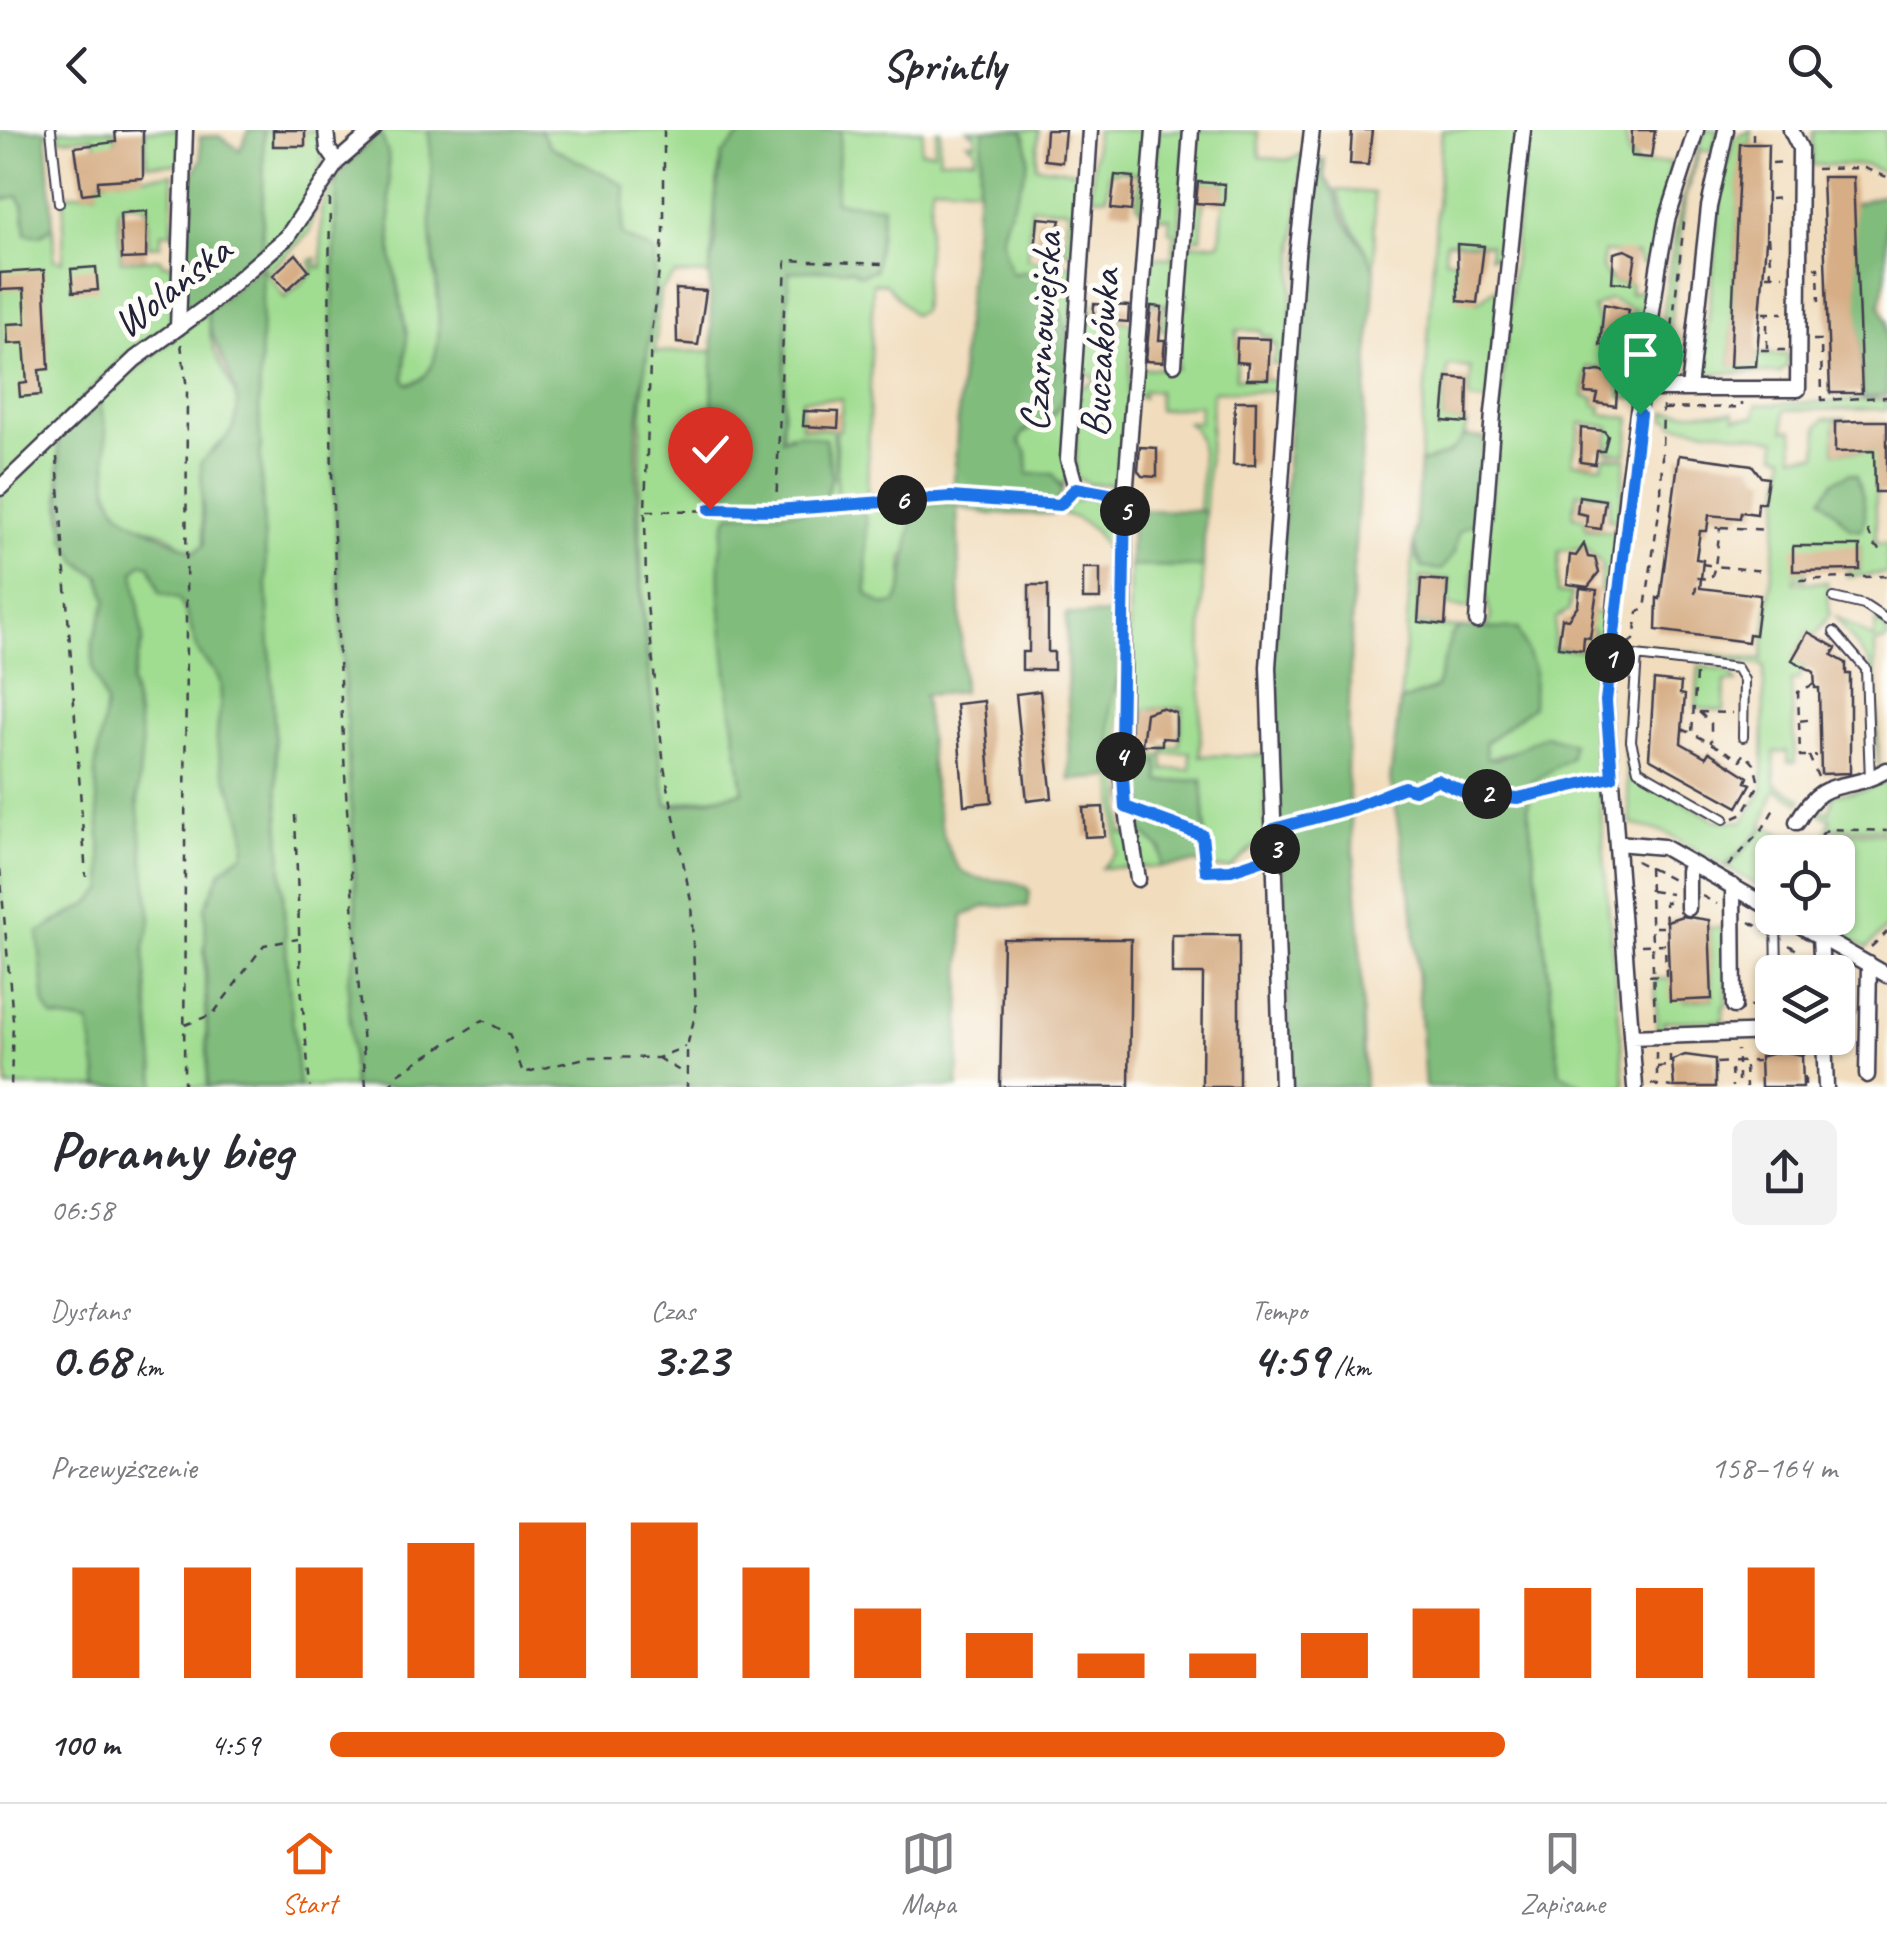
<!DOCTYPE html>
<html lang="pl">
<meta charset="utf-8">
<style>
body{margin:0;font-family:Caveat,sans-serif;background:#f2f2f3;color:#2b2b33;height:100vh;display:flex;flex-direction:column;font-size:38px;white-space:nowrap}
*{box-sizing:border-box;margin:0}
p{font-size:32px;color:#7c7c81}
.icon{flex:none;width:55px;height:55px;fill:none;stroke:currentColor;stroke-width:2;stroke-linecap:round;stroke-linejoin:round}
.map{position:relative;height:957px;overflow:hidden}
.sheet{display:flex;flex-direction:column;background:#fff;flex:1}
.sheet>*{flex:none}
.tools{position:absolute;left:1755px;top:705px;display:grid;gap:20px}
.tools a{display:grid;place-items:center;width:100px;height:100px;border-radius:15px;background:#fff;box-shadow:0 2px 8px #0004;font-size:50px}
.pin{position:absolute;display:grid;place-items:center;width:85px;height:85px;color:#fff;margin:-102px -42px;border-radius:50% 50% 50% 0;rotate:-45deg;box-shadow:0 0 10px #0007}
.pin .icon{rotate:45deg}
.km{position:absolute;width:50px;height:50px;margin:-25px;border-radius:50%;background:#222;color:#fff;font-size:28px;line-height:50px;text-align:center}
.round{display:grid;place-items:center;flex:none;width:105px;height:105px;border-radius:15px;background:#f2f2f3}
.head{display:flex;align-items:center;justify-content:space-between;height:170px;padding:0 50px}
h1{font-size:55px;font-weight:700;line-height:75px}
.figures{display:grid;grid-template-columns:repeat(3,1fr);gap:15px;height:170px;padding:10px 50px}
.figures div{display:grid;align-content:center}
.figures b{font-size:50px;font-weight:700}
.figures small{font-size:28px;font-weight:400}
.figures p{font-size:28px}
.chart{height:280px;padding:20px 50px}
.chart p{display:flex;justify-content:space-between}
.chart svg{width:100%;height:180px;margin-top:10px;stroke:#ea580c;stroke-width:6}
ul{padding:0 50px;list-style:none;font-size:32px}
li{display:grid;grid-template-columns:160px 120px 1fr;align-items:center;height:75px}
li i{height:25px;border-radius:12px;background:#ea580c}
header{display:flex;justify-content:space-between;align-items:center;height:130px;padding:0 50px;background:#fff;font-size:45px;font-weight:700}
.tab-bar{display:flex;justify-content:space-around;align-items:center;height:140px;border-top:2px solid #e1e1e2;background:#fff;font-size:28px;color:#7c7c81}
.tab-bar a{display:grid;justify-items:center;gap:5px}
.tab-bar .on{color:#ea580c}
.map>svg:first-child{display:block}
.green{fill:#a0dd91;stroke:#618066;stroke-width:2.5;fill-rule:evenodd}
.forest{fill:#80bc7b;stroke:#516f5b;stroke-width:2.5}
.building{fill:#d6ad85}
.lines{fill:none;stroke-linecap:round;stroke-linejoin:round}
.service-casing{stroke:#413e4e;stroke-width:12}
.minor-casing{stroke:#413e4e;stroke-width:19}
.path{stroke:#413e4e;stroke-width:2.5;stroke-dasharray:8 8;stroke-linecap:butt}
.service{stroke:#fff;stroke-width:8}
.minor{stroke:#fff;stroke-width:14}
.route-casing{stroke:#fff;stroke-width:20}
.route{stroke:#1a73e8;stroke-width:12}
.labels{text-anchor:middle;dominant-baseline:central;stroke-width:10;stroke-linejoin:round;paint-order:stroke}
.street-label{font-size:42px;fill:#22223b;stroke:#fdfcf7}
</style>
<header><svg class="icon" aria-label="back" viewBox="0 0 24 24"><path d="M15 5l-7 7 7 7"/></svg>Sprintly<svg class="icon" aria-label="search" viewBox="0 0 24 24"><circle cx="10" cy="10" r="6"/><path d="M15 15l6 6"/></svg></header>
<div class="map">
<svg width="1887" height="957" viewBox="0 0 1887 957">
<rect width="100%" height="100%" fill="#fdfcf7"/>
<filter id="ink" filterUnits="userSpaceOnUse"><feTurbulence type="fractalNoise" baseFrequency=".01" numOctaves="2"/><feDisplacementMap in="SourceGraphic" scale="20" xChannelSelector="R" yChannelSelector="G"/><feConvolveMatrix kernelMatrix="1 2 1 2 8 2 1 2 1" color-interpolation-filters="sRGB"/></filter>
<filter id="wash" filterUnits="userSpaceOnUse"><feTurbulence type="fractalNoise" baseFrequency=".0048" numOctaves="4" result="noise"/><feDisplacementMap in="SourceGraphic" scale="40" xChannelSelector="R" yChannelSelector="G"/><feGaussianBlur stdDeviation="2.25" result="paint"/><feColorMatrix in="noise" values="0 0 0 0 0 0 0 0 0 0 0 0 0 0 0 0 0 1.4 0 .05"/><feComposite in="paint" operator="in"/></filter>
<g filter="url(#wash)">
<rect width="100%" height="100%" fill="#f1ddbd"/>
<path class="green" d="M59,0H115L118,49L173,44L172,103H161V115L149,116L147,78L129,72L118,80L121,131L161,129L162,134H172L171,194L124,226L0,352V70L17,66L23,75L26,104L46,103L53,95L54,130L63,131L64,65L97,62V52L107,50L93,7L60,9Z
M145,0H182L181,35L147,34Z
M264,0H323C326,58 302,84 262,124Z
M383,0H428C435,40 431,75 432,115C433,148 458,248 407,254L404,249L407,205L392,127L388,24L377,4Z
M540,0H746C739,8 730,16 724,24C714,37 714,119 709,144L675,145L660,161L655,222L713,221L712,375L824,369C835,348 830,331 825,309L789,304L782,311L789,141L850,139L861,145L875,140L835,72L841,0H923L921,21L934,22L937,0H941L939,29L975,28L976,19L967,12H976V6L968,0H984L978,58L932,55L922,181L913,185L886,154L873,153L867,366L956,361L958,371L903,427V464L896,473L883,475L867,465V446L774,384H730L720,438V470L743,662L667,675C636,490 631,324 655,138L641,115L622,106L625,56L549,16ZM802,269H842L840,300H836L837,368L833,300L801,297Z
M1022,0H1039L1036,36L1083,42L1078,120L1065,123L1068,79L1032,77L1027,129L1077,136L1070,203L1021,142L1012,144C1009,136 1000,115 1002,106C1007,71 1040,36 1022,0Z
M1096,0H1150L1142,82L1137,74L1139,45L1121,40L1109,43L1107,67L1091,66Z
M1158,0H1187L1171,201H1161L1164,177L1169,175L1141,173L1146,127L1172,128L1174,103L1169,102L1170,88L1156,87L1154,101H1148Z
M1196,0L1258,2L1260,27L1287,30L1302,24L1287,235L1272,234L1277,215L1272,214V207L1262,206L1261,201L1237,200L1236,248L1287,251V262L1213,261L1205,381H1199C1200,358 1210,305 1186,292L1199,293L1200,275L1158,280V261H1143V268L1135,265L1136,239L1177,238L1180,180L1187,176L1182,156L1188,73H1204L1201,108H1191L1190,115L1220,113L1225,54L1190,52Z
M1442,0H1517L1503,129L1489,127L1490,115L1446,112L1445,129L1460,131L1477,172L1501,155L1488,272L1469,270L1471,238L1448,236L1443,290L1467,293C1464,319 1444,327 1420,333Z
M1526,0H1625L1629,27L1635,29L1636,35L1671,32L1650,134L1641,133L1637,124L1604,122L1602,139L1613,152L1631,154L1630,163L1647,160L1641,210L1630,209L1633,179L1609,169L1593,178L1599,194L1597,216L1639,227L1633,269L1620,267L1619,242L1587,237L1584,266L1595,268L1594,275L1602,277L1601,284L1631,288L1626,324L1607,322L1610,297L1581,293L1572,332L1602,336L1604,326L1626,328L1618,391L1608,390L1610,366L1577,362L1573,386L1584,388L1586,399L1617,402L1609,462L1600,461L1602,434L1586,418L1559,421L1557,463L1571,464L1569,480L1556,488L1553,518L1585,521L1586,510L1595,503L1578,481L1606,484C1586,640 1613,801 1625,957H1588L1560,943L1528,678L1531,653L1522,619L1487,629L1483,623L1485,613L1533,576L1521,507L1506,499L1484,500L1491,488L1483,454Z
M1706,0H1718L1712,22L1700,20L1685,68L1664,249L1657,243C1666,160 1673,78 1706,0Z
M1751,0V14H1741L1730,236H1755L1756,224L1789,225L1787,236L1779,243H1703L1721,59L1734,9Z
M1813,0H1885L1887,44L1866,35H1812Z
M337,46L330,278L358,812L348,850L353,957H299L287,835L262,363L259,276L263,134L314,79L310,102L267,143L285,168L313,142L310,131L316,128V137H322L321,80Z
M1337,60L1374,63L1375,143C1365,108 1347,98 1337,60Z
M1083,168L1094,173V189L1133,193L1123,352L1119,354H1090L1076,347V260L1099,249L1080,241Z
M207,181C209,191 209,203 212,213C224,255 264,281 212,320L201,375L204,415L194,422C183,417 177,411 167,405C156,399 141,398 130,391C94,367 109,306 99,270Z
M1067,259V346L1062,361L1061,353L1046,345L1027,344L1019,305L1048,291Z
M1887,269V279L1784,280V300H1793L1794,325H1817L1818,296L1825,289H1847L1835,293V322L1876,321V413L1887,414V443L1847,447V440H1860V416L1793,441H1806V448H1795V453L1827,452L1830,484L1815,506L1808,502L1793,529L1805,537L1798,550L1791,551L1795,632H1788L1787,621L1774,622L1775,654L1802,669L1800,673L1775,659L1761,700L1725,736L1664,702L1631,694L1623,601L1624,559L1629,558L1627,628L1634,644L1715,690L1743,692L1763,660L1764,536L1628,515L1762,530L1785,326L1776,324L1777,309L1672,294V290L1665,289L1666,282H1734L1735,288L1755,287L1756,275Z
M58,309C61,352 52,427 99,446L107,470L93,512V538L106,574L98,683L104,760L89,774L52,793L53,887L89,893L99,957H7L0,783V364Z
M1083,367L1106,372L1118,385L1120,457L1112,460C1112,424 1102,394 1063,384L1069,374Z
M1478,390L1471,478L1449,476L1450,449L1420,447L1416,494L1459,498L1451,506L1436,558L1400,572L1414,412L1417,430L1455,412L1459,401Z
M141,433L151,436L160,463L178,468C190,485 190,499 197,518C201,530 214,538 219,549C225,568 216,592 217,611C220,651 251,684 245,723L221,741L204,818L208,957H156L144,822L151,790L138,698V585L131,553L143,510L134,441Z
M1130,436L1203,437L1200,626L1266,625L1265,706L1231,738L1208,739L1202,650L1160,652L1158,631H1138V626H1163L1164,640L1191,639L1190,622L1164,624V617L1179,616L1183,578L1145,579L1141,603L1128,602Z
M1835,486L1874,509L1876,490L1887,500V510L1875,514L1879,637L1870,534Z
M1699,536L1730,542L1737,552H1725L1724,581L1696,578Z
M1118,547L1122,703L1129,705L1135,696C1153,704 1164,716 1161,737L1102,738L1117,722L1110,576Z
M1887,650V699L1828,697L1831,690L1811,679L1813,675L1829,683L1834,664L1866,660Z
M1767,696L1814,722H1772V764L1727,738Z
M1826,701L1887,703V798L1867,818L1814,788H1838V722H1829Z
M1709,798H1724L1727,875L1723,876V891H1664V900H1657L1655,849H1670L1685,871L1712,869Z"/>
<path class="forest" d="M0,0H46L53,95L40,106L26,104L23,75L18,66L0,70Z
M249,0H264L262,124L185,186L182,177L189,52L201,29L200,7L219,6L240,20Z
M428,0H540L550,16L625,56L622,105L654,122C660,178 639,252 637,311C634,433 647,555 667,675L676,676L743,662C737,610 703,421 730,384L860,379L866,388L867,464L883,475L896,473C906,460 908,398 916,374L957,376L954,351L962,224L984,0H1022C1042,38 1008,68 1002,106C1001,114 1009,136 1012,144L1026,141C1078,164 1091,290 1024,301L1019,312L1027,322L1028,344H1053L1062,361L1053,384H991L957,377L963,562L924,565C929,603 933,722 965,743C984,755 1014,744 1030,761L1028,776H986L963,786L958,957H353L348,850L358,812L330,278L337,46L377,4L382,6L388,24L392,127L407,205L404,249L408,254C458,248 433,134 431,100C430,65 434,35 428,0Z
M746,0H841L835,72L883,76L875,140L860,145L850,139L789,142L782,309L798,303L825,309L832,347L825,368L711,375L713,221L709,144L716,109L715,72L722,25Z
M1324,29L1325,48C1339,62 1336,76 1346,92C1358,111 1369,121 1375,143L1353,442L1347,643L1360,799L1365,957H1291L1273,533L1304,90L1314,33Z
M1887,64L1886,147L1880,175L1887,192V265L1863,268L1850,75Z
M263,134L259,276L262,363L287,835L299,957H208L205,778L221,741L244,723C251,684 220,651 217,611C216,592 225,568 219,549C214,538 201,530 197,518C190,499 190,485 178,468L160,463L151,436L142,433L134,441L143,510L131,553L142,614L137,672L151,790L144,822L156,957H99L89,893L52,887L45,875L38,803L89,774L104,760L95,640L106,574L93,538V511L107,470L100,446L77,431L65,409L58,309L99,270L106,297L108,361L117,379L130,390L194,422L204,415L201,332C210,322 223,314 230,303C255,264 209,221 207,181Z
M1465,306L1485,308L1478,390L1459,401L1455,422L1442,440L1422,438L1414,412L1420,333L1449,324Z
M1850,343L1857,345C1862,360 1870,388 1861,400L1850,398L1822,368L1834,351Z
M1131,380L1205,381L1203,437L1130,436Z
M1066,484L1119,485L1118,547L1110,576L1112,647L1070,650Z
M1459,498L1518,499L1534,539L1533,576L1485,613L1487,628L1499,629L1545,605L1572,613L1570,628L1531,653L1528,678L1560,943L1588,957H1425L1413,780L1390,650L1400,572L1436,558L1451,506Z
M1129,630L1158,631L1160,652L1202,650L1208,739L1198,733L1161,737L1162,720L1135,696L1126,665Z"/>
<g id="blocks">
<path class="building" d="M143,0V48L98,51V62L82,64L75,17L116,12L115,1Z
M273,0H305V16H273Z
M1046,0H1065L1062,32L1044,30Z
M1352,0H1372L1368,35L1350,34Z
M1632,0H1655L1651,28L1631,26Z
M1740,14H1768L1766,111L1756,236L1730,237Z
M1115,45L1134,47L1131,81L1111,79Z
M1822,47H1853L1862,263H1830Z
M1198,52L1225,54L1224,75L1196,73Z
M147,81L146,128L122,129L120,83Z
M1038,88L1061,90L1052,123L1035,122Z
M1457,114L1484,116L1477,173L1458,171Z
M1625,120L1636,125L1631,154L1612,152L1614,123Z
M296,124L309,140L287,160L273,145Z
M96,137L98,160L73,162L71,139Z
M44,140L49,239L39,240L41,265L20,267L19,254L27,253L24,213L8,214L7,194L26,193L24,159L0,160V143Z
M676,159L706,161L698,215L677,213Z
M1094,174L1129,176L1128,192L1093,189Z
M1604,174L1629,180L1622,217L1600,215Z
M1151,176L1162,177L1159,210H1165L1163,232L1146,231Z
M1237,208L1270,209L1268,249H1247L1248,233L1236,232Z
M1598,241L1618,244L1616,276L1596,273L1598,264L1585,263L1588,243Z
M1447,247L1468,249L1467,293L1443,291Z
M1235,271H1256L1255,335H1233Z
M804,281L839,282L838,298L803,296Z
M1861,291H1887V362H1875L1874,321L1835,322V292Z
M1581,298L1604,301L1608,306L1604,321H1597L1595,334L1580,332Z
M1140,317L1157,318V347L1142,346L1138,341Z
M1679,325L1752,335L1761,347L1768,348L1764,373H1758L1757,384L1741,382L1740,388L1709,385L1707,401H1700L1696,429L1703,430L1700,458L1760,465L1755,505L1749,504L1748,512L1656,500L1657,468L1660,469Z
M1579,366L1605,370L1601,399L1586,397L1587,385L1577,383Z
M1584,414L1588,427L1595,428L1599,443L1588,457L1567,454L1570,425L1576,426Z
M1793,416H1860V440L1793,441Z
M1083,438H1100V469H1083Z
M1421,449L1448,451L1445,495L1418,492Z
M1029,455H1048V522H1054V540H1022V522H1029Z
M1580,458L1597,460L1590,508L1584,507L1583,520L1558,517L1562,488L1568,489L1578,475Z
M1808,502L1836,518L1832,525L1846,533V544H1850V643L1821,644L1819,558H1815L1814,542L1792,530Z
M1654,550L1681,553L1680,564L1685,565L1681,613L1706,627L1709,622L1748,647L1746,652L1751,654L1738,677L1649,628Z
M1040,561L1052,668L1027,671L1016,564Z
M984,571L992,672L964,675L956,574Z
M1161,578L1176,583V609L1162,608V615H1142L1146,583Z
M1103,677L1105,706L1085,707L1083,678Z
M1682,786L1709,790L1712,869L1670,871L1667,791Z
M1172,805H1239V957H1202L1203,844H1172Z
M1003,809H1131L1129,957H1000Z
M1782,921L1802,925L1803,957H1761L1760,927Z
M1685,925L1715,929V957H1674L1672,930Z"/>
</g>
</g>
<g filter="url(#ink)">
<use href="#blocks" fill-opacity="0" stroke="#413e4e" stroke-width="2.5"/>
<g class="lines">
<g class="service-casing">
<path id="service" d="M51,0L59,73
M1060,375L1076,358
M1834,468L1864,475L1887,490
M1834,502L1866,539L1870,650
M1611,523L1737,538L1744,550L1743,607
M1637,526L1631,611L1638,640L1724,689
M1776,788L1777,842"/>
</g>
<g class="minor-casing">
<path id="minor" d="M326,0L328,19L337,32
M1090,0L1068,329L1076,358L1125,367
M178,198L185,0
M1174,234L1191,0
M1643,259H1798L1800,18L1791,0
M1689,259L1709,77L1726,0
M0,358L135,229L205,178L287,107L337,32L374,0
M1477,491L1493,283L1523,0
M1797,692C1825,642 1844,665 1887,640
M1617,713L1663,717L1772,779
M1138,749L1122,650L1125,367L1154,0
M1733,756L1734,876
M1688,778V741L1692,734
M1787,788L1887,845
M1820,807L1822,842
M1631,907L1772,902
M1824,908L1826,957
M1867,945L1869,834
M1282,957L1268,537L1297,125L1312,0
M1635,957L1606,571L1627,361L1658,139L1667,90L1696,0"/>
</g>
<path class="path" d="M664,0V102L651,203L645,381L776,380L951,367L1049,375
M1753,11V0
M1772,33L1786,32
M1816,39L1864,38L1887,47
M330,69C326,366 344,661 366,957
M1770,69L1786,68
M1768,107L1771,145
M1814,138H1818L1819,172
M1766,145H1783
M1763,183H1783
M1813,210H1821L1822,270L1887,267
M181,214L187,259L184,957
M1767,218V183
M1761,220H1785
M1667,243L1684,92
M1664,279L1742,277V272
M57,327L86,747
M776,378L786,130L882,134
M645,382L646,465L664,637L691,771L696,882L687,916V957
M1721,397L1768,400
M1868,400L1873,414L1887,424
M1702,434L1715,436L1720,398L1708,397
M1799,450L1887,446
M1695,464L1697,448L1711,449L1715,436L1763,441
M1628,513L1634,510L1638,482L1645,479L1661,368L1663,276
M1696,545L1692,603L1741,630L1744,619
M1814,554L1798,562L1799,591L1815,589
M1699,582L1733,583
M1699,582L1711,593V613
M1799,592L1800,626H1817
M1682,599L1691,603
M1809,626L1818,647
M295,685L301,856L310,957
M1145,685L1202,705L1206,741L1231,740L1260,730
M1734,688L1743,684L1759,654L1754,634L1746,625
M1290,695L1354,677L1392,660L1414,661L1437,650C1501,674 1530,666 1596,650
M1821,705L1828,699L1887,701
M1636,731L1673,750
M1728,736L1762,700L1774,679
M1649,737L1655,889
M0,739L13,890L11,957
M1651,761L1671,764
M1702,766L1717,774
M1750,792L1765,801
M1655,797H1666L1665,772H1671
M1641,815L1665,814L1666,845L1643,846
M1789,815L1803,824
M1871,817L1887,802
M1838,844L1851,851
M1749,876H1772
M185,895L213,884L264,815L298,809
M1785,912L1796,915L1809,931
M1656,922V937L1670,936V923
M658,928L685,944
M1717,933L1738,932L1737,920
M1745,937L1746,957
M1657,938V957
M1731,939L1732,957
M1805,947V957
M1738,951V932L1758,931
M1651,954L1672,957
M389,957L398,944L483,890L509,904L523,943L589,927L658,928L686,916"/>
<use href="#service" class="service"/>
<use href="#minor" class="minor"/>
</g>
</g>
<g class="lines" filter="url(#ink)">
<g class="route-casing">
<path id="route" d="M710,379L776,380L951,367L1060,375L1076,358L1125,367L1121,615L1125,677L1202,705L1206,741L1231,740L1276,725L1274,699L1354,677L1404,657L1414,660L1437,650L1468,664L1518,668L1612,647L1606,571L1640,284"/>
</g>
<use href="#route" class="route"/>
</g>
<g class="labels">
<g class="street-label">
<text transform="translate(172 157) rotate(-38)">Wolańska</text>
<text transform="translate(1041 202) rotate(-86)">Czarnowiejska</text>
<text transform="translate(1100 223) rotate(-86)">Buczakówka</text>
</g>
</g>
</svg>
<div class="tools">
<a><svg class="icon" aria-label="locate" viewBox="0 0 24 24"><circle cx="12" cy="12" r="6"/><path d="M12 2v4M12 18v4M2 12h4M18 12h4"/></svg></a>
<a><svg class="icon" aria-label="layers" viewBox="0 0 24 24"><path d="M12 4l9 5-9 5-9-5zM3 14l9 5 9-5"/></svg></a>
</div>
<div class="pin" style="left:1640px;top:284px;background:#1e9e55"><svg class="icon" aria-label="arrive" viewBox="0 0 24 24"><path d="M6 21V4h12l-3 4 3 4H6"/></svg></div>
<div class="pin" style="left:710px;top:379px;background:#d93025"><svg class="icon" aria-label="check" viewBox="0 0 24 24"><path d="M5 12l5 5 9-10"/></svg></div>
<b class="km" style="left:1610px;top:528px">1</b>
<b class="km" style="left:1487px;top:664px">2</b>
<b class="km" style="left:1275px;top:719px">3</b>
<b class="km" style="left:1121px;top:627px">4</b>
<b class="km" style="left:1125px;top:381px">5</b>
<b class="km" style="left:902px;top:370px">6</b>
</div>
<section class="sheet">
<div class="head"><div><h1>Poranny bieg</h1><p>06:58</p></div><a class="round"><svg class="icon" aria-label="share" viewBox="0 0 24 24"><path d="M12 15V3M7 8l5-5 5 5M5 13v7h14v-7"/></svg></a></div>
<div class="figures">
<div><p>Dystans</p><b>0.68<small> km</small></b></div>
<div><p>Czas</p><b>3:23</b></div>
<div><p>Tempo</p><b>4:59<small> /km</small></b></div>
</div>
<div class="chart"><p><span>Przewyższenie</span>158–164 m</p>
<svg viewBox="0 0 160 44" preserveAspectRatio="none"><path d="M5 44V17M15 44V17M25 44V17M35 44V11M45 44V6M55 44V6M65 44V17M75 44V27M85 44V33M95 44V38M105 44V38M115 44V33M125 44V27M135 44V22M145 44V22M155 44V17"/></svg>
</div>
<ul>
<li><b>100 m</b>4:59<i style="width:78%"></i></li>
</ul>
</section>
<nav class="tab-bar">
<a class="on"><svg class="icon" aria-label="home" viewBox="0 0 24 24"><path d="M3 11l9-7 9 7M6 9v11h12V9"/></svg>Start</a>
<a><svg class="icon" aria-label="map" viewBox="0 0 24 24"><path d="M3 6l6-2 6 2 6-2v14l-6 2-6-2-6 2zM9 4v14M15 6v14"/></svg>Mapa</a>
<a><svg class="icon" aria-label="saved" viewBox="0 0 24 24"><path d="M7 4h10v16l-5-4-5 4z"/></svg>Zapisane</a>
</nav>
